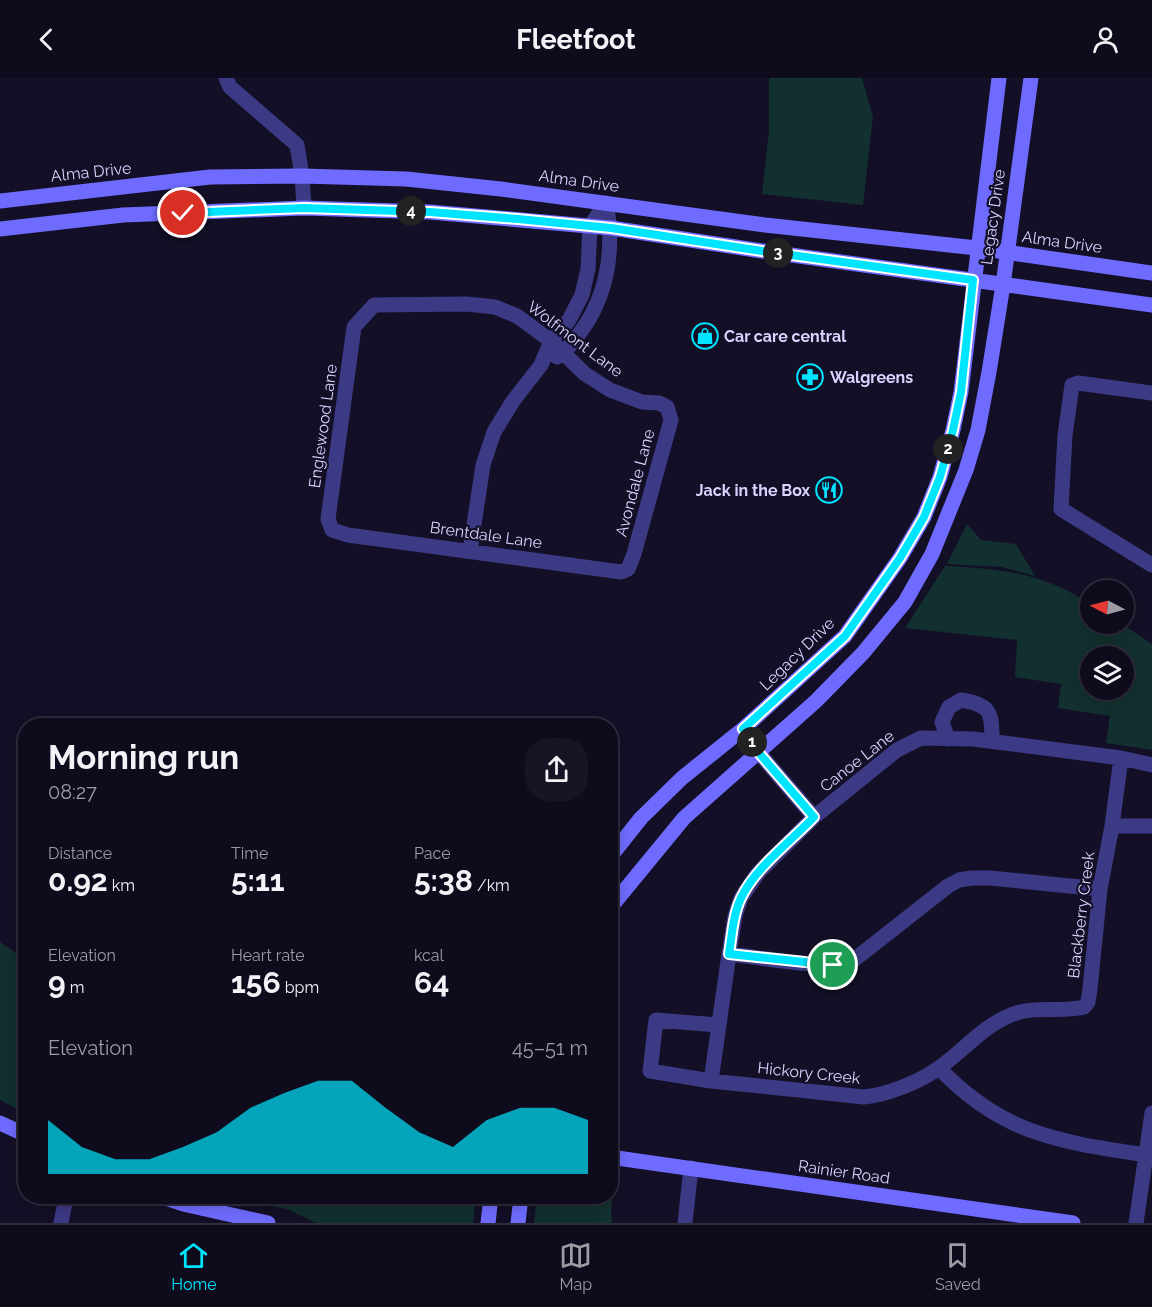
<!DOCTYPE html>
<meta charset="utf-8">
<style>
body{margin:0;font-family:Raleway,sans-serif;background:#171425;color:#f1f3f6;height:100vh;display:flex;flex-direction:column;font-size:22px;white-space:nowrap}
*{box-sizing:border-box;margin:0}
p{font-size:20px;color:#9b9ba3}
.icon{flex:none;width:33px;height:33px;fill:none;stroke:currentColor;stroke-width:2;stroke-linecap:round;stroke-linejoin:round}
.map{position:relative;flex:1;overflow:hidden}
.drawer{position:absolute;left:18px;top:640px;width:600px;height:486px;display:flex;flex-direction:column;background:#0e0b1c;border-radius:24px;box-shadow:0 3px 15px #0003,0 0 0 2px #2e2b3b}
.drawer>*{flex:none}
.needle{width:39px;rotate:276deg}
.controls{position:absolute;left:1080px;top:502px;display:grid;gap:12px}
.controls a{display:grid;place-items:center;width:54px;height:54px;border-radius:50%;background:#0e0b1c;box-shadow:0 3px 15px #0003,0 0 0 2px #2e2b3b;font-size:30px}
.pin{position:absolute;display:grid;place-items:center;width:51px;height:51px;color:#fff;margin:-26px;border:3px solid #fff;border-radius:50%;box-shadow:0 2px 6px #0007}
.km{position:absolute;width:30px;height:30px;margin:-15px;border-radius:50%;background:#222;color:#fff;font-size:16px;line-height:30px;text-align:center}
.round{display:grid;place-items:center;flex:none;width:63px;height:63px;border-radius:24px;background:#171425}
.headline{display:flex;align-items:center;justify-content:space-between;height:102px;padding:0 30px}
h1{font-size:33px;font-weight:700;line-height:45px}
.stats{display:grid;grid-template-columns:repeat(3,1fr);gap:9px;height:102px;padding:6px 30px}
.stats div{display:grid;align-content:center}
.stats b{font-size:30px;font-weight:700}
.stats small{font-size:16px;font-weight:400}
.stats p{font-size:16px}
.chart{height:168px;padding:12px 30px}
.chart p{display:flex;justify-content:space-between}
.chart svg{width:100%;height:108px;margin-top:6px;fill:#00e5ff;opacity:.7}
header{display:flex;justify-content:space-between;align-items:center;height:78px;padding:0 30px;background:#0e0b1c;font-size:27px;font-weight:700}
.tabs{display:flex;justify-content:space-around;align-items:center;height:84px;border-top:2px solid #2e2b3b;background:#0e0b1c;font-size:16px;color:#9b9ba3}
.tabs a{display:grid;justify-items:center;gap:3px}
.tabs .active{color:#00e5ff}
.map>svg:first-child{display:block}
.green{fill:#12302f;fill-rule:evenodd}
.lines{fill:none;stroke-linecap:round;stroke-linejoin:round}
.street{stroke:#3d3a85;stroke-width:15}
.secondary{stroke:#6f6bff;stroke-width:15}
.route-casing{stroke:#fff;stroke-width:12}
.route{stroke:#00e5ff;stroke-width:8}
.labels{text-anchor:middle;dominant-baseline:central;stroke-width:4.5;stroke-linejoin:round;paint-order:stroke}
.street-label{font-size:16px;fill:#d9d4ff;stroke:#130f26}
.poi-label{font-size:16px;font-weight:bold;fill:#d9d4ff;stroke:#130f26;text-anchor:start}
</style>
<header><svg class="icon" aria-label="back" viewBox="0 0 24 24"><path d="M15 5l-7 7 7 7"/></svg>Fleetfoot<svg class="icon" aria-label="person" viewBox="0 0 24 24"><circle cx="12" cy="8" r="4"/><path d="M4 21q1-7 8-7t8 7"/></svg></header>
<div class="map">
<svg width="1152" height="1145" viewBox="0 0 1152 1145">
<rect width="100%" height="100%" fill="#130f26"/>
<path class="green" d="M769,0H862L873,39L863,127L762,116L769,54Z
M967,446L981,462L1016,466L1035,498L1002,489L947,486Z
M945,488C1000,491 1043,494 1090,526V546H1122L1152,566V672L1106,665L1110,638L1058,630L1061,606L1015,599L1017,562L905,550ZM1090,579H1124V612H1090Z
M0,864L25,881V1035L0,1022Z
M611,1094L616,1095L611,1131L612,1145H534L537,1119H610Z
M226,1119H476L473,1145H316L287,1131Z"/>
<g class="lines">
<path class="street" d="M226,0L230,9L297,67L302,98L304,130
M467,226L495,229L517,238L551,263L585,296L610,312L642,324L659,325L667,329L671,342L634,476L628,491L621,494L348,457L332,452L328,441L354,249L374,227Z
M557,279C567,273 572,265 579,256C608,218 615,170 606,125
M1152,315L1078,305L1072,307L1065,357L1061,431L1152,487
M470,473L483,387L494,354L513,323L541,287L551,263L569,242L582,217L588,191L590,148L606,125
M743,651L759,675L814,739
M948,661L942,644L949,629L961,622C991,627 992,634 992,663
M1112,748H1152
M729,876C761,879 827,894 855,881L948,808L959,802L972,800H990L1100,811
M718,947L656,942L650,993L711,1003L864,1019C887,1017 922,1003 940,989C964,972 983,948 1011,937C1034,927 1060,935 1084,929L1088,924L1090,911L1100,811L1112,748L1121,680
M939,990C1005,1059 1063,1064 1152,1078
M711,1003L729,876L735,838L741,820L758,795L814,739L897,672L921,660L973,661L1121,680L1152,687
M61,1145L66,1119
M685,1145L691,1090
M1136,1145L1152,1035"/>
<path class="secondary" d="M0,123L210,99L302,98L406,101L501,111L765,147L977,170L1152,195
M0,151L123,137L304,130L430,134L611,150L762,173L1152,227
M610,779L641,740L682,700L743,651L845,558L900,480L924,439L940,399L953,352L961,314L999,0
M610,830L684,740L816,623L863,575L905,524L932,476L966,392L978,352L989,294L1003,207L1031,0
M0,1045L26,1057
M610,1079L1073,1145
M162,1119L183,1126L268,1145
M488,1145L491,1119
M518,1145L521,1119"/>
</g>
<g class="lines">
<g class="route-casing">
<path id="route" d="M183,135L304,130L430,134L518,141L611,150L762,173L973,202L961,314L953,352L940,399L924,439L900,480L845,558L743,651L759,675L814,739C791,763 755,790 741,820C733,837 732,857 729,876L833,887"/>
</g>
<use href="#route" class="route"/>
</g>
<defs>
<g id="shop-ring" transform="scale(1.35)"><circle r="9.5" fill="#130f26" stroke="#00e5ff" stroke-width="1.5"/><path d="M-5-2.5h2.3a2.7 3.5 0 0 1 5.4 0H5L5.5 6h-11ZM-1.5-2.5h3a1.5 2.3 0 0 0-3 0Z" fill="#00e5ff"/></g>
<g id="pharmacy-ring" transform="scale(1.35)"><circle r="9.5" fill="#130f26" stroke="#00e5ff" stroke-width="1.5"/><path d="M-2-6h4v4h4v4h-4v4h-4v-4h-4v-4h4Z" fill="#00e5ff"/></g>
<g id="restaurant-ring" transform="scale(1.35)"><circle r="9.5" fill="#130f26" stroke="#00e5ff" stroke-width="1.5"/><path d="M-5-6h1v4h1v-4h1v4h1v-4h1v5L-1.5 .5V6h-2V.5L-5-1ZM5-6V6H3V1.5H1.5Q1.5-4 5-6Z" fill="#00e5ff"/></g>
</defs>
<g fill-rule="evenodd">
<use href="#shop-ring" x="705" y="258"/>
<use href="#pharmacy-ring" x="810" y="299"/>
<use href="#restaurant-ring" x="829" y="412"/>
</g>
<g class="labels">
<g class="street-label">
<text transform="translate(91 94) rotate(-6)">Alma Drive</text>
<text transform="translate(579 103) rotate(8)">Alma Drive</text>
<text transform="translate(993 139) rotate(-82)">Legacy Drive</text>
<text transform="translate(1062 164) rotate(8)">Alma Drive</text>
<text transform="translate(575 261) rotate(37)">Wolfmont Lane</text>
<text transform="translate(323 348) rotate(-82)">Englewood Lane</text>
<text transform="translate(635 405) rotate(-75)">Avondale Lane</text>
<text transform="translate(486 457) rotate(8)">Brentdale Lane</text>
<text transform="translate(797 576) rotate(-44)">Legacy Drive</text>
<text transform="translate(857 683) rotate(-38)">Canoe Lane</text>
<text transform="translate(1081 837) rotate(-83)">Blackberry Creek</text>
<text transform="translate(809 995) rotate(6)">Hickory Creek</text>
<text transform="translate(844 1094) rotate(8)">Rainier Road</text>
</g>
<g class="poi-label">
<text x="724" y="258">Car care central</text>
<text x="830" y="299">Walgreens</text>
<text x="810" y="412" text-anchor="end">Jack in the Box</text>
</g>
</g>
</svg>
<div class="controls">
<a><svg class="needle" viewBox="-14 -14 28 28"><path d="M0-13l5 13h-10z" fill="#e53935"/><path d="M0 13l5-13h-10z" fill="#9b9ba3"/></svg></a>
<a><svg class="icon" aria-label="layers" viewBox="0 0 24 24"><path d="M12 4l9 5-9 5-9-5zM3 14l9 5 9-5"/></svg></a>
</div>
<div class="pin" style="left:833px;top:887px;background:#1e9e55"><svg class="icon" aria-label="arrive" viewBox="0 0 24 24"><path d="M6 21V4h12l-3 4 3 4H6"/></svg></div>
<div class="pin" style="left:183px;top:135px;background:#d93025"><svg class="icon" aria-label="check" viewBox="0 0 24 24"><path d="M5 12l5 5 9-10"/></svg></div>
<b class="km" style="left:752px;top:664px">1</b>
<b class="km" style="left:948px;top:371px">2</b>
<b class="km" style="left:778px;top:175px">3</b>
<b class="km" style="left:411px;top:133px">4</b>
<section class="drawer">
<div class="headline"><div><h1>Morning run</h1><p>08:27</p></div><a class="round"><svg class="icon" aria-label="share" viewBox="0 0 24 24"><path d="M12 15V3M7 8l5-5 5 5M5 13v7h14v-7"/></svg></a></div>
<div class="stats">
<div><p>Distance</p><b>0.92<small> km</small></b></div>
<div><p>Time</p><b>5:11</b></div>
<div><p>Pace</p><b>5:38<small> /km</small></b></div>
</div>
<div class="stats">
<div><p>Elevation</p><b>9<small> m</small></b></div>
<div><p>Heart rate</p><b>156<small> bpm</small></b></div>
<div><p>kcal</p><b>64</b></div>
</div>
<div class="chart"><p><span>Elevation</span>45–51 m</p>
<svg viewBox="0 0 160 44" preserveAspectRatio="none"><path d="M0 44V22L10 33L20 38L30 38L40 33L50 27L60 17L70 11L80 6L90 6L100 17L110 27L120 33L130 22L140 17L150 17L160 22V44z"/></svg>
</div>
</section>
</div>
<nav class="tabs">
<a class="active"><svg class="icon" aria-label="home" viewBox="0 0 24 24"><path d="M3 11l9-7 9 7M6 9v11h12V9"/></svg>Home</a>
<a><svg class="icon" aria-label="map" viewBox="0 0 24 24"><path d="M3 6l6-2 6 2 6-2v14l-6 2-6-2-6 2zM9 4v14M15 6v14"/></svg>Map</a>
<a><svg class="icon" aria-label="saved" viewBox="0 0 24 24"><path d="M7 4h10v16l-5-4-5 4z"/></svg>Saved</a>
</nav>
